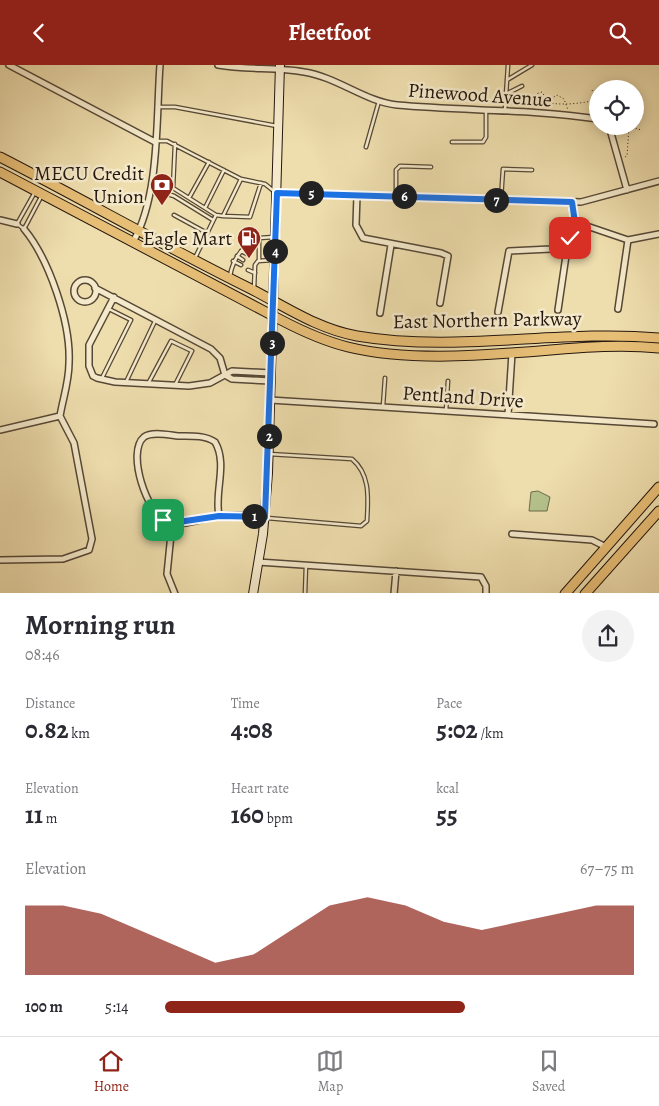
<!DOCTYPE html>
<meta charset="utf-8">
<style>
body{margin:0;font-family:Alegreya,serif;background:#f2f2f3;color:#2b2b33;height:100vh;display:flex;flex-direction:column;font-size:19px;white-space:nowrap}
*{box-sizing:border-box;margin:0}
p{font-size:16px;color:#7c7c81}
.icon{flex:none;width:28px;height:28px;fill:none;stroke:currentColor;stroke-width:2;stroke-linecap:round;stroke-linejoin:round}
.map{position:relative;height:528px;overflow:hidden}
.sheet{display:flex;flex-direction:column;background:#fff;flex:1}
.sheet>*{flex:none}
.tools{position:absolute;left:589px;top:15px;display:grid;gap:10px}
.tools a{display:grid;place-items:center;width:55px;height:55px;border-radius:50%;background:#fff;box-shadow:0 2px 12px #0003;font-size:25px}
.pin{position:absolute;display:grid;place-items:center;width:42px;height:42px;color:#fff;margin:-21px;border-radius:10px;box-shadow:0 2px 8px #0006}
.km{position:absolute;width:25px;height:25px;margin:-12px;border-radius:50%;background:#222;color:#fff;font-size:14px;line-height:25px;text-align:center}
.round{display:grid;place-items:center;flex:none;width:52px;height:52px;border-radius:26px;background:#f2f2f3}
.headline{display:flex;align-items:center;justify-content:space-between;height:85px;padding:0 25px}
h1{font-size:28px;font-weight:700;line-height:38px}
.figures{display:grid;grid-template-columns:repeat(3,1fr);gap:8px;height:85px;padding:5px 25px}
.figures div{display:grid;align-content:center}
.figures b{font-size:25px;font-weight:700}
.figures small{font-size:14px;font-weight:400}
.figures p{font-size:14px}
.chart{height:140px;padding:10px 25px}
.chart p{display:flex;justify-content:space-between}
.chart svg{width:100%;height:90px;margin-top:5px;fill:#8f2418;opacity:.7}
ul{padding:0 25px;list-style:none;font-size:16px}
li{display:grid;grid-template-columns:80px 60px 1fr;align-items:center;height:38px}
li i{height:12px;border-radius:6px;background:#8f2418}
header{display:flex;justify-content:space-between;align-items:center;height:65px;padding:0 25px;background:#8f2418;color:#fff;font-size:22px;font-weight:700}
.dock{display:flex;justify-content:space-around;align-items:center;height:70px;border-top:1px solid #e1e1e2;background:#fff;font-size:14px;color:#7c7c81}
.dock a{display:grid;justify-items:center;gap:2px}
.dock .active{color:#8f2418}
.map>svg:first-child{display:block}
.pitch{fill:#b5c28c;stroke:#6c6c4d}
.lines{fill:none;stroke-linecap:round;stroke-linejoin:round}
.lane-casing{stroke:#564836;stroke-width:5}
.street-casing{stroke:#564836;stroke-width:8}
.secondary-casing{stroke:#24170e;stroke-width:10}
.primary-casing{stroke:#24170e;stroke-width:11}
.path{stroke:#24170e;stroke-width:1;stroke-dasharray:1 2.5;stroke-linecap:butt}
.lane{stroke:#f4e9ca;stroke-width:2.5}
.street{stroke:#f4e9ca;stroke-width:5}
.secondary{stroke:#f4e9ca;stroke-width:8}
.primary{stroke:#e7be76;stroke-width:9}
.route-casing{stroke:#fff;stroke-width:10}
.route{stroke:#1a73e8;stroke-width:6}
.labels{text-anchor:middle;dominant-baseline:central;stroke-width:5;stroke-linejoin:round;paint-order:stroke}
.street-label{font-size:20px;fill:#24170e;stroke:#f4e9ca}
.poi-label{font-size:20px;fill:#24170e;stroke:#f4e9ca;text-anchor:end}
</style>
<header><svg class="icon" aria-label="back" viewBox="0 0 24 24"><path d="M15 5l-7 7 7 7"/></svg>Fleetfoot<svg class="icon" aria-label="search" viewBox="0 0 24 24"><circle cx="10" cy="10" r="6"/><path d="M15 15l6 6"/></svg></header>
<div class="map">
<svg width="659" height="529" viewBox="0 0 659 529">
<rect width="100%" height="100%" fill="#eeddad"/>
<filter id="stains"><feTurbulence type="fractalNoise" baseFrequency=".004" numOctaves="4"/><feColorMatrix values="0 0 0 0 .2 0 0 0 0 .09 0 0 0 0 .02 0 0 0 .5 -.17"/></filter>
<radialGradient id="worn" r=".72"><stop offset=".6" stop-color="#630" stop-opacity="0"/><stop offset="1" stop-color="#630" stop-opacity=".3"/></radialGradient>
<path class="pitch" d="M538,426L550,432L547,446H529L531,427Z"/>
<g class="lines">
<g class="lane-casing">
<path id="lane" d="M507,15L532,0
M506,29L522,21
M157,42H175L277,61
M505,45L508,0
M156,76H167L241,114
M452,77H483L486,72V45
M175,79L173,123L216,150
M366,82L379,36
M151,124L174,131L213,155
M35,127L17,159L24,164L42,130
M396,131V105L400,101L431,102
M189,133L209,97
M501,134L503,104L532,105
M205,143L224,105
M174,150L207,168
M223,151L250,152L261,118
M241,186L247,189
M237,191L243,195
M195,193L216,150L223,151L241,114L265,119L275,127
M259,195V173L274,172
M233,196L241,200
M248,205L255,208
M230,211C233,193 242,181 259,173
M254,224L255,200L258,196L273,195
M102,313L131,255L109,244
M126,317L156,254
M149,317L171,276L192,286L175,320
M383,341L385,313
M446,346L448,316
M267,453L361,461L367,456C368,434 371,410 352,394L269,389
M305,529L306,500"/>
</g>
<g class="street-casing">
<path id="street" d="M9,0L155,77
M218,0C246,5 276,2 304,7C337,12 366,37 397,40C464,46 531,44 598,54
M609,61L627,125
M277,128L581,137L659,116
M357,130L356,160L363,173L441,188L448,191L440,238
M0,155L17,159
M575,157L628,175L659,169
M133,177C160,130 156,54 160,0
M74 226a11 11 0 1 1 22 0a11 11 0 1 1-22 0Z
M95,223L211,284L220,293L225,310L232,314L271,316
M114,232L89,280V301L93,311L97,313L115,317L189,321L210,318L232,306L271,308
M618,244L628,175
M558,245L568,177
M498,247L509,186L551,184L568,177L574,162L572,137
M380,248L391,180
M270,335L654,359
M508,350L512,288
M0,365L60,351
M219,451C214,427 228,399 215,377C205,370 191,371 178,371C169,370 152,366 144,372C126,387 147,449 167,457C181,463 204,452 219,451C234,450 250,450 265,452
M172,459L167,509L175,529
M512,469L592,475L606,482
M0,495L63,494L89,485L92,474L74,378L60,351C63,333 69,317 69,298C71,258 49,194 24,164
M258,497L481,512L486,521V529
M394,529L396,506"/>
</g>
<g class="secondary-casing">
<path id="secondary" d="M253,529L263,469L268,408L280,0"/>
</g>
<g class="primary-casing">
<path id="primary" d="M0,92C84,135 166,182 251,224C286,242 318,264 357,271C457,288 559,264 659,273
M0,107L281,255C302,266 324,276 348,282C396,294 462,292 511,288C560,285 609,278 659,283
M565,529L659,422
M585,529L659,446"/>
</g>
<path class="path" d="M592,25L597,35L596,48
M547,36L542,27L536,29V34C556,42 576,39 598,35
M548,36L557,30L564,34L568,45
M629,61L641,65
M617,63L629,62L627,91L625,92"/>
<use href="#lane" class="lane"/>
<use href="#street" class="street"/>
<use href="#secondary" class="secondary"/>
<use href="#primary" class="primary"/>
</g>
<g class="lines">
<g class="route-casing">
<path id="route" d="M163,455L172,458L219,451L265,452L277,128L572,137L575,158L570,173"/>
</g>
<use href="#route" class="route"/>
</g>
<defs>
<g id="bank-pin" transform="scale(1.25)"><path d="M0 17L-7.5 6A9.5 9.5 0 1 1 7.5 6Z" fill="#8f2418" stroke="#f4e9ca"/><path d="M-6-4H6V4H-6ZM0-2.3a2.3 2.3 0 1 0 0 4.6a2.3 2.3 0 1 0 0-4.6Z" fill="#fff"/></g>
<g id="fuel-pin" transform="scale(1.25)"><path d="M0 17L-7.5 6A9.5 9.5 0 1 1 7.5 6Z" fill="#8f2418" stroke="#f4e9ca"/><path d="M-5.5-6h7V0h2V4h1.3V-2.5L3-4.5l.8-.8L6-3V5H2.5V1h-1V6h-7ZM-4.2-4.7v3.2H.2V-4.7Z" fill="#fff"/></g>
</defs>
<g fill-rule="evenodd">
<use href="#bank-pin" x="162" y="120"/>
<use href="#fuel-pin" x="249" y="173"/>
</g>
<g class="labels">
<g class="street-label">
<text transform="translate(480 30) rotate(4)">Pinewood Avenue</text>
<text transform="translate(487 255) rotate(-1)">East Northern Parkway</text>
<text transform="translate(463 332) rotate(4)">Pentland Drive</text>
</g>
<g class="poi-label">
<text x="144" y="108">MECU Credit<tspan x="144" dy="23">Union</tspan></text>
<text x="232" y="173">Eagle Mart</text>
</g>
</g>
<rect width="100%" height="100%" filter="url(#stains)"/>
<rect width="100%" height="100%" fill="url(#worn)"/>
</svg>
<div class="tools">
<a><svg class="icon" aria-label="locate" viewBox="0 0 24 24"><circle cx="12" cy="12" r="6"/><path d="M12 2v4M12 18v4M2 12h4M18 12h4"/></svg></a>
</div>
<div class="pin" style="left:163px;top:455px;background:#1e9e55"><svg class="icon" aria-label="arrive" viewBox="0 0 24 24"><path d="M6 21V4h12l-3 4 3 4H6"/></svg></div>
<div class="pin" style="left:570px;top:173px;background:#d93025"><svg class="icon" aria-label="check" viewBox="0 0 24 24"><path d="M5 12l5 5 9-10"/></svg></div>
<b class="km" style="left:254px;top:451px">1</b>
<b class="km" style="left:269px;top:371px">2</b>
<b class="km" style="left:272px;top:278px">3</b>
<b class="km" style="left:275px;top:186px">4</b>
<b class="km" style="left:311px;top:128px">5</b>
<b class="km" style="left:404px;top:131px">6</b>
<b class="km" style="left:496px;top:135px">7</b>
</div>
<section class="sheet">
<div class="headline"><div><h1>Morning run</h1><p>08:46</p></div><a class="round"><svg class="icon" aria-label="share" viewBox="0 0 24 24"><path d="M12 15V3M7 8l5-5 5 5M5 13v7h14v-7"/></svg></a></div>
<div class="figures">
<div><p>Distance</p><b>0.82<small> km</small></b></div>
<div><p>Time</p><b>4:08</b></div>
<div><p>Pace</p><b>5:02<small> /km</small></b></div>
</div>
<div class="figures">
<div><p>Elevation</p><b>11<small> m</small></b></div>
<div><p>Heart rate</p><b>160<small> bpm</small></b></div>
<div><p>kcal</p><b>55</b></div>
</div>
<div class="chart"><p><span>Elevation</span>67–75 m</p>
<svg viewBox="0 0 160 44" preserveAspectRatio="none"><path d="M0 44V10L10 10L20 14L30 22L40 30L50 38L60 34L70 22L80 10L90 6L100 10L110 18L120 22L130 18L140 14L150 10L160 10V44z"/></svg>
</div>
<ul>
<li><b>100 m</b>5:14<i style="width:64%"></i></li>
</ul>
</section>
<nav class="dock">
<a class="active"><svg class="icon" aria-label="home" viewBox="0 0 24 24"><path d="M3 11l9-7 9 7M6 9v11h12V9"/></svg>Home</a>
<a><svg class="icon" aria-label="map" viewBox="0 0 24 24"><path d="M3 6l6-2 6 2 6-2v14l-6 2-6-2-6 2zM9 4v14M15 6v14"/></svg>Map</a>
<a><svg class="icon" aria-label="saved" viewBox="0 0 24 24"><path d="M7 4h10v16l-5-4-5 4z"/></svg>Saved</a>
</nav>
